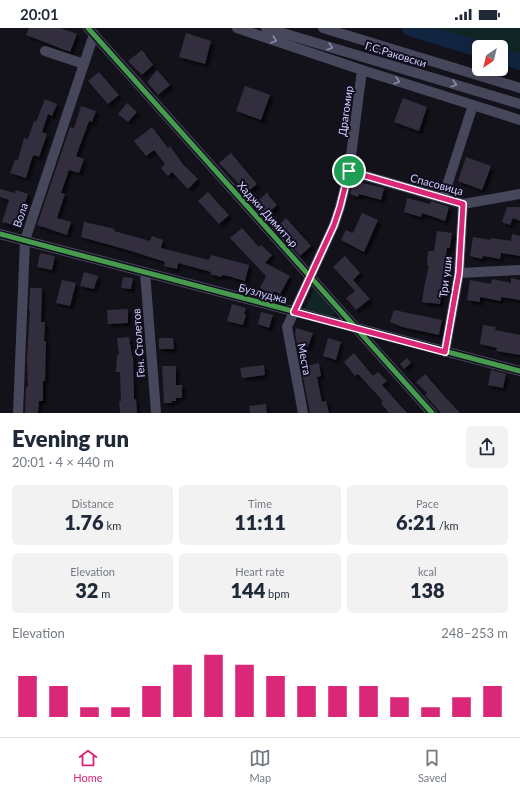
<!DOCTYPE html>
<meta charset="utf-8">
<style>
body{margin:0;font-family:Lato,sans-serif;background:#f2f2f3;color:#1f2937;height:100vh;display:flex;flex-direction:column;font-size:15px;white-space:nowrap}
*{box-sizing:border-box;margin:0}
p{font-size:13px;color:#747a83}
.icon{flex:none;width:22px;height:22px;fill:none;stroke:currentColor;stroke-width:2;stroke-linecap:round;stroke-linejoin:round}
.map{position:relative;height:385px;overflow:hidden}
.panel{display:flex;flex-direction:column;background:#fff;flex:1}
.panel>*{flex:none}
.needle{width:26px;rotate:215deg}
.tools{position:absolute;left:472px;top:12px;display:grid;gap:8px}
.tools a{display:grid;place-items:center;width:36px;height:36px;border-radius:6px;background:#fff;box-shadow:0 4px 16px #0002;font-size:20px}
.pin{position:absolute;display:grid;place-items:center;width:34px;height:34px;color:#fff;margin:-17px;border:2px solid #fff;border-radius:50%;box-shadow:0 1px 4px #0007}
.round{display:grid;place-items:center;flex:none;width:42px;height:42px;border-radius:6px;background:#f2f2f3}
.summary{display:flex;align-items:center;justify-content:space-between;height:68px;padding:0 12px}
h1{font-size:22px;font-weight:800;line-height:30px}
.figures{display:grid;grid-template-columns:repeat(3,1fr);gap:6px;height:68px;padding:4px 12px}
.figures div{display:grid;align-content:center;border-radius:6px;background:#f2f2f3;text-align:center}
.figures b{font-size:20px;font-weight:800}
.figures small{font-size:11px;font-weight:400}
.figures p{font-size:11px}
.chart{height:112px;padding:8px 12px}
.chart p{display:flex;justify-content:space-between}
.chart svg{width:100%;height:72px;margin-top:4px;stroke:#db2777;stroke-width:6}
.status{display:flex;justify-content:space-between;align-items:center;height:28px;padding:0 20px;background:#fff;direction:ltr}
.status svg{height:11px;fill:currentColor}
.tabs{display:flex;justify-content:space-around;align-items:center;height:56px;border-top:1px solid #e0e1e3;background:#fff;font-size:11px;color:#747a83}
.tabs a{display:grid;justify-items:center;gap:2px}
.tabs .active{color:#db2777}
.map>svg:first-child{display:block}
.green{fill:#112525}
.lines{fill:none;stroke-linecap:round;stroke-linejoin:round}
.river{stroke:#112540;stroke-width:16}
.building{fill:#312f3d;filter:url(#shadow)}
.minor{stroke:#47475b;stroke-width:10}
.cycleway-casing{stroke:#100e1f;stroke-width:8}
.cycleway{stroke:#469c4c;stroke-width:5}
.oneway{stroke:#8d8bac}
.route-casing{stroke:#fff;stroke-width:8}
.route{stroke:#db2777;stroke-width:5}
.labels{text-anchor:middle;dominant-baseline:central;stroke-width:4;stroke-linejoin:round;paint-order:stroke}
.street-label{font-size:11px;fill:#d3cffc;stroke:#100e1f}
</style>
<div class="status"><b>20:01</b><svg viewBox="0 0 49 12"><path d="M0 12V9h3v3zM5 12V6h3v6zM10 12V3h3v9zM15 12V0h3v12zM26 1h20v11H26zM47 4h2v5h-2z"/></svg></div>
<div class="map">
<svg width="520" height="385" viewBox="0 0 520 385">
<defs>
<filter id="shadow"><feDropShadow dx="3.5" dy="3.5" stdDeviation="1" flood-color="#0009"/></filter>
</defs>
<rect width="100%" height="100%" fill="#13121b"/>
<path class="green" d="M410,0H520V34L501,28V19H479V21Z
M314,261L335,285L333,288L305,281Z"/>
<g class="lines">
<path class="river" d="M410,0L479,21
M501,28L520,34"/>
</g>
<path class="building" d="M29,0H60L77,6L70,24L26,7Z
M186,5L211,13L205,36L179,29Z
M142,22L153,37L142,47L128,33Z
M157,42L170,57L158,67L147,54Z
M99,44L119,67L108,76L88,53Z
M245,58L270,67L261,92L236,83Z
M403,70L427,79L419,103L394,94Z
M45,71L57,76L52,88L48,86L42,104L47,106L39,129L34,127L32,130L26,150L10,145L15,132H18L24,110L28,111L34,93L36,94Z
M127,75L137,84L128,94L118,86Z
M81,78L96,83L92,94L89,93L76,128L84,131L79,145L69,142L61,165L65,166L57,190L71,194L67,207L37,197L70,99L74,100Z
M152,99L168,120L170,118L183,136L198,151L188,161L172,144L168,148L161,140L165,136L154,122L146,128L134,113Z
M231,125L257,156L245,166L237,154L219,135Z
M466,129L491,138L482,162L458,153Z
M353,153L384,160L381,172L359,166L358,169L350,166Z
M0,161L15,165L16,162L28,166L17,198L2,194L9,172L0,169Z
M208,164L229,187L219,196L198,173Z
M268,164V167L277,177L265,188L254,176Z
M407,170L430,176L431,173L449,179L445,193L422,185L421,189L404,184Z
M507,179H520V193L513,190L510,197L502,194Z
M362,185L378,192L364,224L341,212L346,202L353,205Z
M286,190L311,218L300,228L276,200Z
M84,194L115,201L114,203L150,213L152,208L163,212L161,220L209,232L211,227L249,237L245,253L228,248L222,247L221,249L210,246L211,244L178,235L177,241L164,238L165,234L128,222L81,209Z
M242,200L259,219L261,217L272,227L265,235L290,248L280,266L274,263L272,267L260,260L266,248L230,210Z
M437,203L452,205L450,220H447L445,245H447L444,258H442L440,276L422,274L424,260L429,237H427L428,223H434Z
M512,206L520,208V228L501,225L500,231L483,228L482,231L470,228L473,209L491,212V210L511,213Z
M40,225L55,228L52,242L37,239Z
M345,228L360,245L353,252L370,271L356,282L346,270L355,263L333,239Z
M84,244L98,248L94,261L80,258Z
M123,249L133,250L131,261L121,260Z
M511,250L520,252V272L501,269V273L480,269V274L467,272L470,252L491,256L492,251L511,255Z
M62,252L76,255L70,278L56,275Z
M30,260H42L41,294H45L44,313H46L45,353H43V373H39L38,385H25L26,359H28L27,331L30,282H29Z
M232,276L246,280L244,286L246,287L243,297L227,293Z
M128,281V295L108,296L107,282Z
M394,282L442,292L439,307L402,299L390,294Z
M261,284L273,287L269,300L258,296Z
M483,297L496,299L495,302L520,307V327L496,323L497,320L480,316Z
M296,300L313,305L308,319L297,316L295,306Z
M129,309L132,328H133L134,372L136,371L137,385H120L119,373H121L120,344H116L117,327H119L117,310Z
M159,310H173L174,321H159Z
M328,310L341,314L336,332L323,328Z
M354,325L373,348L378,344L387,353L382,357L407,385H389L381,375L383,373L358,346L355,348L344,334Z
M407,330L411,335L404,341L400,336Z
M319,335L321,348L317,349L322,374L326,373L329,385H310L301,339Z
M264,337L265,347L242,350L240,340Z
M162,338H176V357H182V370H176V373H171L172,375H164Z
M491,342L506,346L503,360L488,357Z
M425,346L446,370L460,385H441L425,367L427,365L416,354Z
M266,376L267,385H250L249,378Z"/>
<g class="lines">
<path class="minor" d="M88,0L432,385
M237,0L362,42L520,92
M266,0L520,76
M323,0L520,60
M45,23L84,36
M349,143L463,176L520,166
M443,170L473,77
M0,206L520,343
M145,244L156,385
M459,245L520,242
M445,324L459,245L463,176
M18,385L25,212L94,6
M303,385L287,299L334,197L340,179L349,143L362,42"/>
<g class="cycleway-casing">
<path id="cycleway" d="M88,0L432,385
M0,206L520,343"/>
</g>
<use href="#cycleway" class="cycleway"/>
</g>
<defs><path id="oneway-chevron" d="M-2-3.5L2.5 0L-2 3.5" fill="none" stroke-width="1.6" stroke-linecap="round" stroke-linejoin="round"/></defs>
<g class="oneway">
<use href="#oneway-chevron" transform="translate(274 12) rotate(19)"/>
<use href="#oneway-chevron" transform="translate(330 19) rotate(17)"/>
<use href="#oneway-chevron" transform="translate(397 53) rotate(17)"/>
<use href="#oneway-chevron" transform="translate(454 56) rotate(17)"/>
</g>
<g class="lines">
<g class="route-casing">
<path id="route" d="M349,143L463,176L459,245L445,324L294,284L334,197L340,179Z"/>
</g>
<use href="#route" class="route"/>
</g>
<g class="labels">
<g class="street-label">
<text transform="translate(396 26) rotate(17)">Г.С.Раковски</text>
<text transform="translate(345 83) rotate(-82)">Драгомир</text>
<text transform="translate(437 156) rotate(15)">Спасовица</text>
<text transform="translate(268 186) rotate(48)">Хаджи Димитър</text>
<text transform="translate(20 187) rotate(-71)">Вола</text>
<text transform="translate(445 249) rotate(-83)">Три уши</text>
<text transform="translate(263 265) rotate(15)">Бузлуджа</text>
<text transform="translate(138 315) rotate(-94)">Ген. Столетов</text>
<text transform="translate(305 331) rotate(79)">Места</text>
</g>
</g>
</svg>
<div class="tools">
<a><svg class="needle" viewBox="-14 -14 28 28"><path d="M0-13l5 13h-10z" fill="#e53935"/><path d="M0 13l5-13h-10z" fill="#747a83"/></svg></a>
</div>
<div class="pin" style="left:349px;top:143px;background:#1e9e55"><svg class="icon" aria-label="arrive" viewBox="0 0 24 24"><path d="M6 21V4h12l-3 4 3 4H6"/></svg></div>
</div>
<section class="panel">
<div class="summary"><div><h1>Evening run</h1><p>20:01 · 4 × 440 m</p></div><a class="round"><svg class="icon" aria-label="share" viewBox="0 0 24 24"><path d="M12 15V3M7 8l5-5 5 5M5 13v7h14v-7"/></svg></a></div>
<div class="figures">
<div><p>Distance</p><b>1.76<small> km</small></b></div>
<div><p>Time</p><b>11:11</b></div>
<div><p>Pace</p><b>6:21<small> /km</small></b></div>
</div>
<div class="figures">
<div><p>Elevation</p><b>32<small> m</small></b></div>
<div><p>Heart rate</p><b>144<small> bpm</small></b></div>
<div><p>kcal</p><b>138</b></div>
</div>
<div class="chart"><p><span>Elevation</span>248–253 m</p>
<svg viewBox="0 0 160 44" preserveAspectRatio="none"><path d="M5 44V19M15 44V25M25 44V38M35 44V38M45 44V25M55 44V12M65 44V6M75 44V12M85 44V19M95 44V25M105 44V25M115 44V25M125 44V32M135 44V38M145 44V32M155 44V25"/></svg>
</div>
</section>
<nav class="tabs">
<a class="active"><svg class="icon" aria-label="home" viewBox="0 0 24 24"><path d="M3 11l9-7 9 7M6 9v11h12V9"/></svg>Home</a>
<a><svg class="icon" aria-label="map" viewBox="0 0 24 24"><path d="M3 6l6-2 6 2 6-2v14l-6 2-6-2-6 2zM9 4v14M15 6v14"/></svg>Map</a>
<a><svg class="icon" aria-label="saved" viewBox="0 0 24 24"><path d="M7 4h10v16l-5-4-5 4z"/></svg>Saved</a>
</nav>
